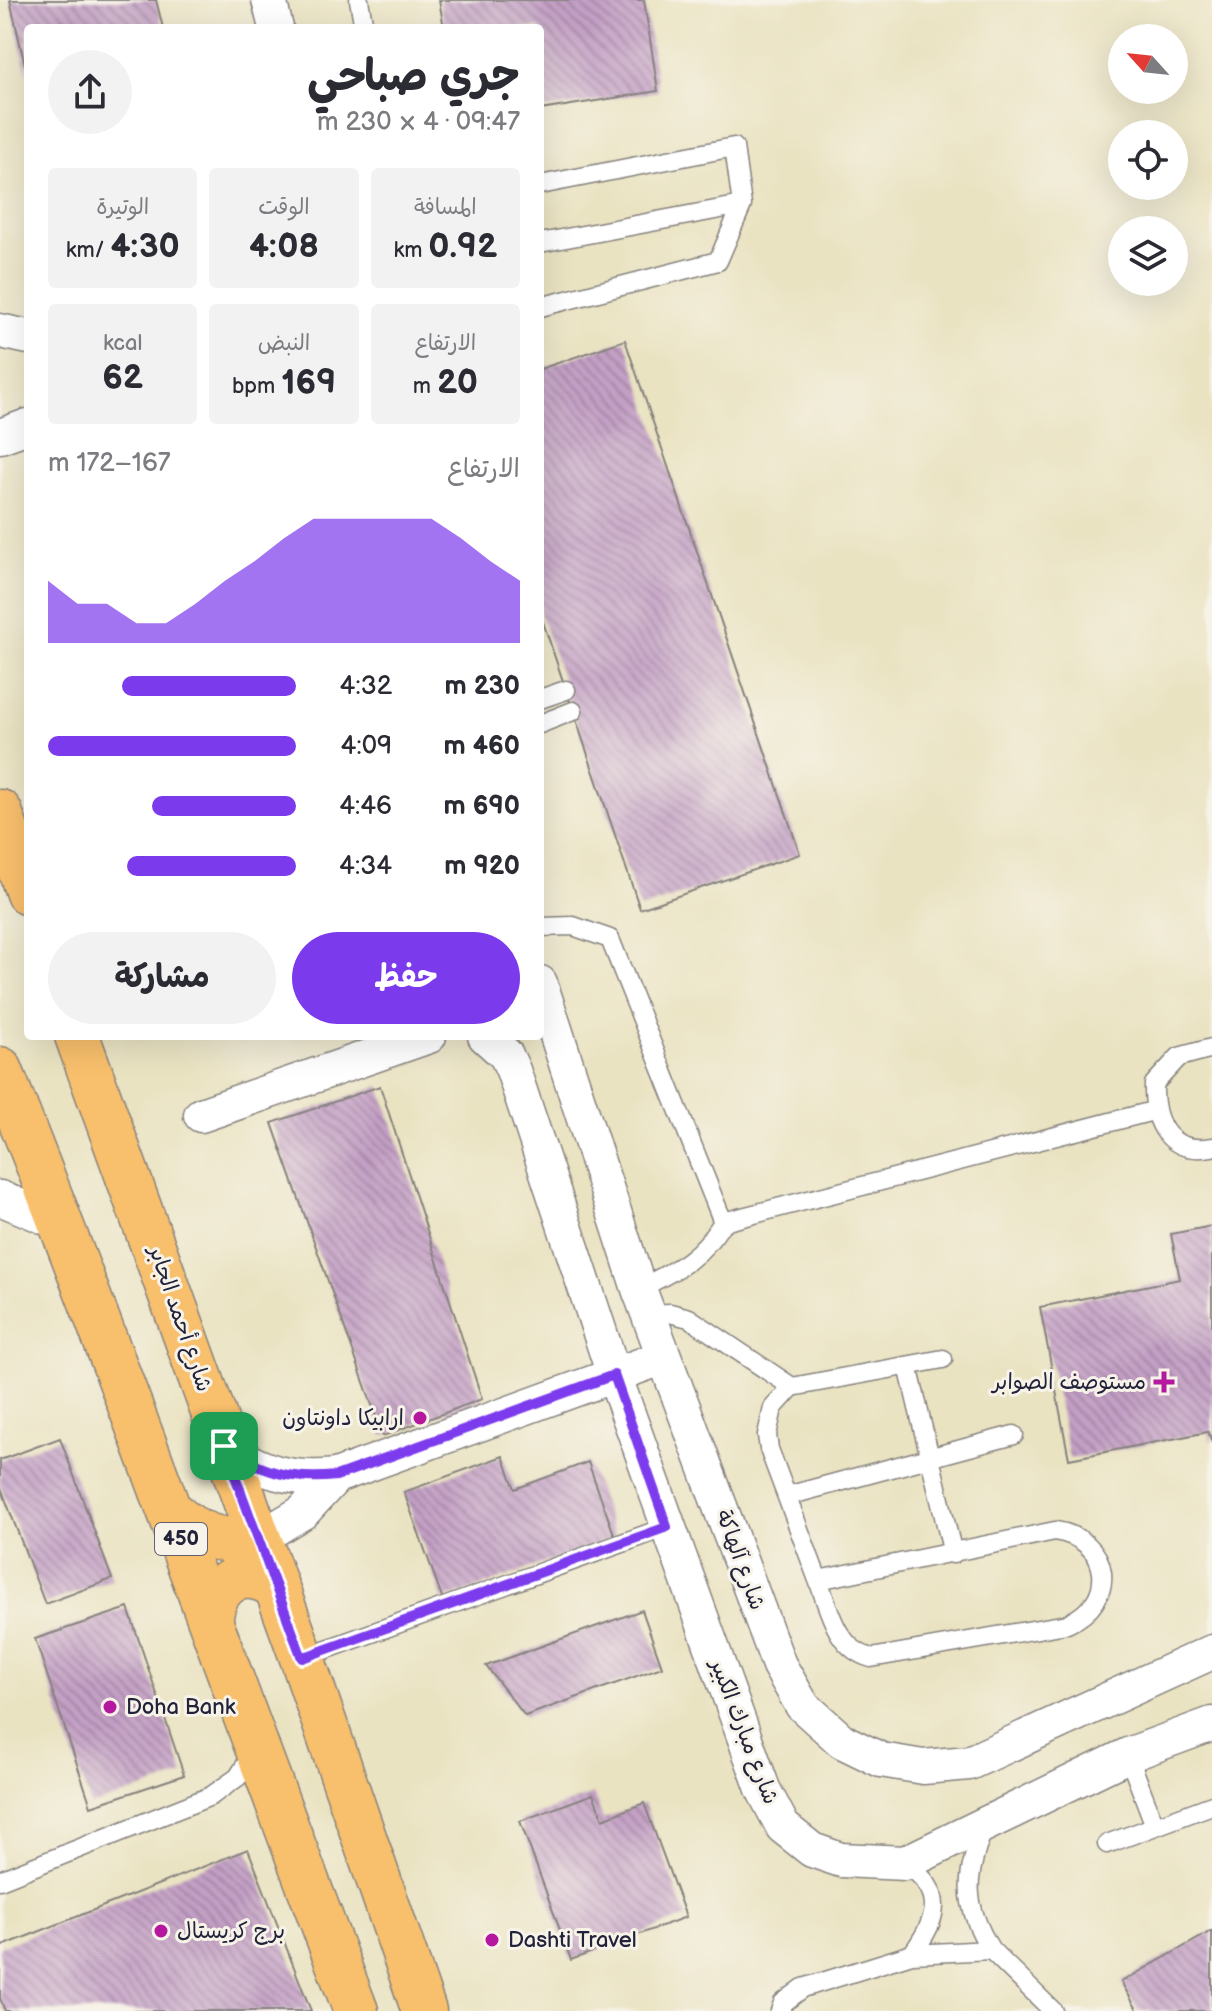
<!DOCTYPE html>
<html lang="ar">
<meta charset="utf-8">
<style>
body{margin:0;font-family:"Balsamiq Sans","Playpen Sans Arabic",sans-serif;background:#f2f2f3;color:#2b2b33;direction:rtl;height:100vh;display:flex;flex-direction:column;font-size:30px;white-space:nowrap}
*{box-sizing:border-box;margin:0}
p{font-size:26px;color:#7c7c81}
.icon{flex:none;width:44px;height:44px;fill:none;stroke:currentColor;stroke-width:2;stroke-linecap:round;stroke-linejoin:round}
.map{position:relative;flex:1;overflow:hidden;direction:ltr}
.drawer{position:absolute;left:24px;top:24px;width:520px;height:1016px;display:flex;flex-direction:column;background:#fff;border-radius:8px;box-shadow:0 8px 32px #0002;direction:rtl}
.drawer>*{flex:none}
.needle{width:52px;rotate:297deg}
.buttons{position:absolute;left:1108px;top:24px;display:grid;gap:16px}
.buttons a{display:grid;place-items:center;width:80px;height:80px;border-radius:50%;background:#fff;box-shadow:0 8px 32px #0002;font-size:40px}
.pin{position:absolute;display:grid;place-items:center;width:68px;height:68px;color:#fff;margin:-34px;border-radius:16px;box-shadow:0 4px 12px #0006}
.round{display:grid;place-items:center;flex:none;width:84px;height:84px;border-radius:42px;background:#f2f2f3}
.overview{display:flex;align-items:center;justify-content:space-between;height:136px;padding:0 24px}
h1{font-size:44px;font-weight:700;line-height:60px}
.metrics{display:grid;grid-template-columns:repeat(3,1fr);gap:12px;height:136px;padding:8px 24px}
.metrics div{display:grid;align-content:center;border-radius:8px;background:#f2f2f3;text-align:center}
.metrics b{font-size:34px;font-weight:700}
.metrics small{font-size:22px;font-weight:400}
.metrics p{font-size:22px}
.chart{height:224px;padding:16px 24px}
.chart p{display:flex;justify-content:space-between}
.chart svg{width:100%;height:144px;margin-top:8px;fill:#7c3aed;opacity:.7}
.action{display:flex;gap:16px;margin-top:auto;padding:16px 24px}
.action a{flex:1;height:92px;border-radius:48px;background:#7c3aed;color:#fff;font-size:32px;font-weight:700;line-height:92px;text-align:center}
.action a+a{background:#f2f2f3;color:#2b2b33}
ul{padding:0 24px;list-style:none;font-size:26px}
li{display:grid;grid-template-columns:128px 96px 1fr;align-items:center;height:60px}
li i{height:20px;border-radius:10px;background:#7c3aed}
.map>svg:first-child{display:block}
.building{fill:url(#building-back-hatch)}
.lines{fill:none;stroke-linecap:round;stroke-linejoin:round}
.service-casing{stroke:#86827e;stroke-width:21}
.minor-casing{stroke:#86827e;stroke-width:37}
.primary-casing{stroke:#86827e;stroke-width:47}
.service{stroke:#fff;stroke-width:18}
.minor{stroke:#fff;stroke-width:34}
.primary{stroke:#f8bf6c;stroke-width:44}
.route-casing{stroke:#fff;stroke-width:16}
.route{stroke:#7c3aed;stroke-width:10}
.poi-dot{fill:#b5179e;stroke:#f7f3e8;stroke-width:3}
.labels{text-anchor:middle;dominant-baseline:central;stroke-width:6;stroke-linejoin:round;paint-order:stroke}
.shield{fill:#f7f3e8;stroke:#62616f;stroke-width:2}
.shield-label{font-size:20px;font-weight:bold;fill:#22223b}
.street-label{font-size:22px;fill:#22223b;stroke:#f7f3e8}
.poi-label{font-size:22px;fill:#22223b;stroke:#f7f3e8;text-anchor:start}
</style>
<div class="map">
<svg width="1212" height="2011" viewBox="0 0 1212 2011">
<defs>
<pattern id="building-back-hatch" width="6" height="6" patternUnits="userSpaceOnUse" patternTransform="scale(2)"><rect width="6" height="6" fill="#c39fc5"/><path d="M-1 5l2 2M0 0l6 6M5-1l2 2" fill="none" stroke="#9e81a1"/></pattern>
</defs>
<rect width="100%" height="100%" fill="#f7f3e8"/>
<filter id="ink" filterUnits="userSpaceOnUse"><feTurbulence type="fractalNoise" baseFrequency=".0125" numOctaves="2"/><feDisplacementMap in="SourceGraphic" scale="16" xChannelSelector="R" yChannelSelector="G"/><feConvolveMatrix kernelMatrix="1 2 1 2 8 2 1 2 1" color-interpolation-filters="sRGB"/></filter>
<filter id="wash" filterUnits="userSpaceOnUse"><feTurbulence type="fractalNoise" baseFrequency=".006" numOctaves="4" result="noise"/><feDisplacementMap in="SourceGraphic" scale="32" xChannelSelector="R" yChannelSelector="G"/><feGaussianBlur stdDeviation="1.8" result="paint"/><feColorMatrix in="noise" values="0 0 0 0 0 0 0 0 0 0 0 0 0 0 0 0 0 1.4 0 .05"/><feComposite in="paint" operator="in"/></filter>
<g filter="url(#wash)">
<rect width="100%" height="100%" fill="#eae3c2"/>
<g id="blocks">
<path class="building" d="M10,0H156L163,28H28L27,74Z
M439,0H644L658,91L540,110V28H444Z
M625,340L800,854L640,909L540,613V369Z
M380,1086L482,1399L383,1436L272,1123Z
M1212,1226V1443L1208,1432L1069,1459L1040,1307L1180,1279L1171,1234Z
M60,1438L112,1579L45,1604L0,1485V1460Z
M503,1456L515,1489L588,1462L615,1537L443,1600L404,1492Z
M128,1608L184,1775L91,1806L35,1639Z
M642,1610L662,1667L525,1716L486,1666Z
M593,1794L603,1819L644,1803L686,1917L571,1960L520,1821Z
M248,1849L311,2011H5L0,1998V1947Z
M1212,1931V2011H1138L1121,1982Z"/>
</g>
</g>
<g filter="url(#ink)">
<use href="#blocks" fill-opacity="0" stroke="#86827e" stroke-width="2"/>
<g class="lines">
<g class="service-casing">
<path id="service" d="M359,0L364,28
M540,185L734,147L742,205L718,261L540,307
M540,243L742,205
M540,699L566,690
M540,724L573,711
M540,927L573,926L610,939L723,1222
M1212,1048L1179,1057L1154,1084C1153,1122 1168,1155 1212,1147
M639,1289C678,1269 699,1260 723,1222L1153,1111
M648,1314L670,1313L689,1318L792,1387
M908,1366L953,1554
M787,1496L1014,1435
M1055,1531C1111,1539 1120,1601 1067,1624L871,1658C836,1648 830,1611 818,1580Z
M818,1580L769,1449L767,1435L773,1408L792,1387L943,1359
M302,1658L667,1527
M1128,1755L1155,1826
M985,1825C965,1876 962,1903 991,1950
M1107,1844L1212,1805
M905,1863C946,1892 939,1917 912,1954
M0,1880L211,1796L238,1777L254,1752
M780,2011L783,2003L803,1988L912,1954L991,1950L1053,2011"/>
</g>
<g class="minor-casing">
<path id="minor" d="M269,0L276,28
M0,331L28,337
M0,436L28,426
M540,983L639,1289L779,1665L802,1705L842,1741L881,1760L923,1767L969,1763L1212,1652
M485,1036L506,1055L513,1070L614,1375L763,1789L783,1827L812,1850L841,1860L905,1863L1128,1755L1212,1724
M201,1115L429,1036
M0,1198L62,1224
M224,1446C259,1472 292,1481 336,1476L664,1357
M258,1539L303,1512L336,1476"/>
</g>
<g class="primary-casing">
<path id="primary" d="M0,812L28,893
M77,1036L302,1658L424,2011
M0,1069C125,1381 236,1697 356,2011
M171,1512C197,1536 224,1544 258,1539
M211,1617C215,1580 245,1565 276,1587"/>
</g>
<use href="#service" class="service"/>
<use href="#minor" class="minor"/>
<use href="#primary" class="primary"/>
</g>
</g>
<g class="lines" filter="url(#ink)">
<g class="route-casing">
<path id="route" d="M614,1375L667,1527L302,1658L224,1446C259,1472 292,1481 336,1476Z"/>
</g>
<use href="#route" class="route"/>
</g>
<g class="poi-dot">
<path d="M1160 1370h8v8h8v8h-8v8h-8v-8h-8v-8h8z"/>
<circle cx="420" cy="1418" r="8"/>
<circle cx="110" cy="1707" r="8"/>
<circle cx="161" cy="1931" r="8"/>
<circle cx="492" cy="1940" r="8"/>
</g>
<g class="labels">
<rect class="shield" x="155" y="1523" width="52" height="32" rx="6"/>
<g class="shield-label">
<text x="181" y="1539">450</text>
</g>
<g class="street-label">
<text transform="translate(180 1319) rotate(71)">شارع أحمد الجابر</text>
<text transform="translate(740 1560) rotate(70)">شارع آلهاكة</text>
<text transform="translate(744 1732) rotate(69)">شارع مبارك الكبير</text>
</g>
<g class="poi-label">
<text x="1146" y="1382" text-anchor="end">مستوصف الصوابر</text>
<text x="404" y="1418" text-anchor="end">ارابيكا داونتاون</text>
<text x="126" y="1707">Doha Bank</text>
<text x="177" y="1931">برج كريستال</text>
<text x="508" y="1940">Dashti Travel</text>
</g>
</g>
</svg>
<div class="buttons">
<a><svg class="needle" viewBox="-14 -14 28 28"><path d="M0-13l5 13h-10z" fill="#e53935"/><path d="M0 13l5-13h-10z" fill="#7c7c81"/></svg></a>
<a><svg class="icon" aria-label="locate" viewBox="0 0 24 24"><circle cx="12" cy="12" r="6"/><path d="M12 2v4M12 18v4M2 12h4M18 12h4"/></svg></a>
<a><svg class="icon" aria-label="layers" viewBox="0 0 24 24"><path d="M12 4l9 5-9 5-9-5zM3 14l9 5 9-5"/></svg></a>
</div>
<div class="pin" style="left:224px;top:1446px;background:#1e9e55"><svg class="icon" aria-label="arrive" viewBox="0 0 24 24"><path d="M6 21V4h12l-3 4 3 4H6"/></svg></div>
<section class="drawer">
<div class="overview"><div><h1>جري صباحي</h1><p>09:47 · 4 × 230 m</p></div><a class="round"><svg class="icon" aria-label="share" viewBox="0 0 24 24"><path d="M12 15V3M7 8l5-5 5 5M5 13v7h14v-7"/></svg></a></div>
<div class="metrics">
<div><p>المسافة</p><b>0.92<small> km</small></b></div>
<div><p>الوقت</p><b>4:08</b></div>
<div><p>الوتيرة</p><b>4:30<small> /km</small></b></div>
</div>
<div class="metrics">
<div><p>الارتفاع</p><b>20<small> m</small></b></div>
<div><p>النبض</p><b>169<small> bpm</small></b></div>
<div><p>kcal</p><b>62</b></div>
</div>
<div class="chart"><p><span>الارتفاع</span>167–172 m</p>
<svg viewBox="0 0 160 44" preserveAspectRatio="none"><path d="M0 44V25L10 32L20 32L30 38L40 38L50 32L60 25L70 19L80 12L90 6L100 6L110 6L120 6L130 6L140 12L150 19L160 25V44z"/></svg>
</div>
<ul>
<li><b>230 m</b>4:32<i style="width:70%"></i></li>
<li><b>460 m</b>4:09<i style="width:100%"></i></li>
<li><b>690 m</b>4:46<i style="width:58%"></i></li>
<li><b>920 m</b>4:34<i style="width:68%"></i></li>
</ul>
<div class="action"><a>حفظ</a><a>مشاركة</a></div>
</section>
</div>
